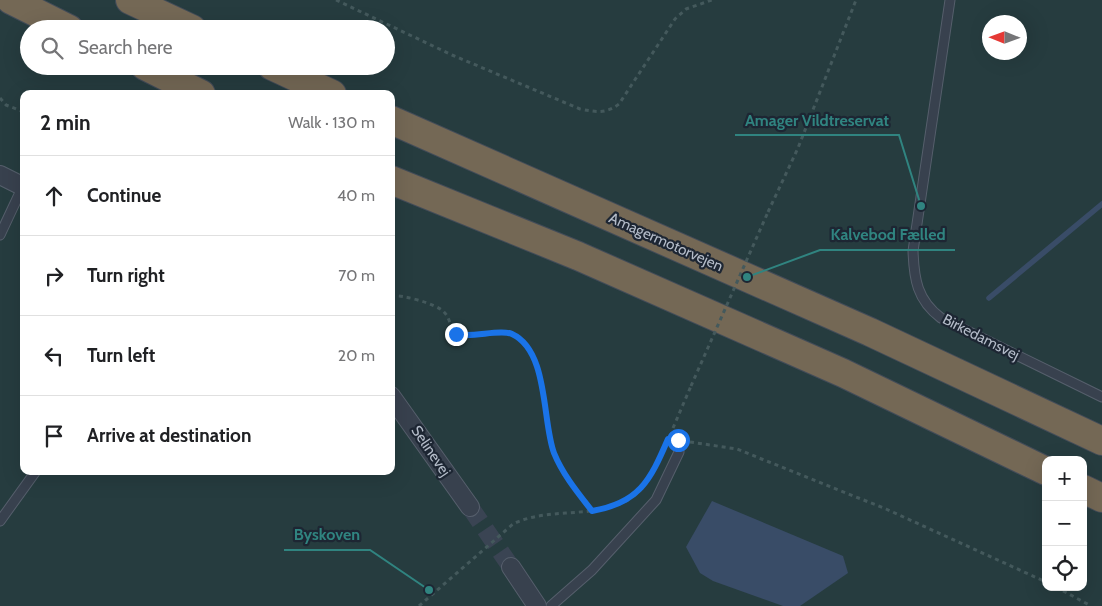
<!DOCTYPE html>
<html lang="en">
<head>
<meta charset="utf-8">
<style>
	body { margin:0; font-family:Cabin,sans-serif; background:#f2f2f2; color:#202124 }
	.controls { position:absolute; right:15px; bottom:15px; display:grid; overflow:hidden; border-radius:10px; box-shadow:0 5px 20px #0002 }
	.controls button { width:45px; height:45px; display:grid; place-items:center; padding:0; border:0; border-bottom:1px solid #e0e0e0; background:#fff; color:#202124; font:25px sans-serif }
	.compass { position:absolute; left:982px; top:15px; width:45px; height:45px; border-radius:50%; background:#fff; box-shadow:0 5px 20px #0002; rotate:271deg }
	.stop { position:absolute; width:15px; height:15px; margin:-11px; border:4px solid #1a73e8; border-radius:50%; background:#fff }
	.stop.end { background:#1a73e8; border-color:#fff; box-shadow:0 1px 5px #0008 }
	.list { margin:0; padding:0; list-style:none }
	h2 { display:flex; justify-content:space-between; align-items:center; height:65px; margin:0; padding:0 20px; font-size:21px }
	h2 small { font-size:16px; font-weight:400; color:#757577 }
	.list li { display:grid; grid-template-columns:32px 1fr auto; gap:15px; align-items:center; box-sizing:border-box; height:80px; padding:0 20px; border-top:1px solid #e0e0e0 }
	.list b { display:block; font-size:19px; white-space:nowrap }
	.list em { font-size:16px; font-style:normal; color:#757577 }
	.icon { flex:none; width:28px; height:28px; fill:none; stroke:currentColor; stroke-width:2; stroke-linecap:round; stroke-linejoin:round }
	.map { position:relative; flex:none; width:1102px; height:606px; overflow:hidden }
	.search { position:absolute; background:#fff; box-shadow:0 5px 20px #0002; left:20px; top:20px; width:375px; height:55px; display:flex; align-items:center; gap:12px; box-sizing:border-box; padding:0 18px; border-radius:28px; color:#757577; font-size:19px }
	.panel { position:absolute; background:#fff; box-shadow:0 5px 20px #0002; left:20px; top:90px; width:375px; height:385px; border-radius:10px }
	.map>svg:first-child { display:block }
</style>
</head>
<body>
<div class="map">
<svg width="1102" height="606" viewBox="0 0 1102 606">
	<rect width="100%" height="100%" fill="#242f3e"/>
	<!-- green -->
	<path fill="#263c3f" fill-rule="evenodd" d="M 0,0 L 1102,0 L 1102,606 L 0,606 ZM 990,22 L 1020,22 L 1020,52 L 990,52 ZM 29,29 L 386,29 L 386,66 L 29,66 ZM 24,94 L 391,94 L 391,471 L 24,471 ZM 1046,460 L 1083,460 L 1083,587 L 1046,587 Z"/>
	<!-- water -->
	<path fill="#394c67" d="M 712,501 L 843,556 L 848,573 L 800,606 L 783,606 L 713,581 L 700,573 L 686,547 Z"/>
	<g fill="none" stroke-linecap="round" stroke-linejoin="round">
		<!-- stream -->
		<path stroke="#394c67" stroke-width="5.5" d="M 989,298 L 1102,204"/>
		<!-- street-tunnel -->
		<path stroke="#3a4453" stroke-width="18" stroke-dasharray="18 9" stroke-linecap="butt" d="M 470,507 L 511,567"/>
		<defs>
			<path id="lane" d="M 950,0 L 913,251 C 914,279 917,300 941,318 L 1102,397
				M 0,235 L 23,186
				M 0,521 L 36,471
				M 551,606 L 592,570 L 656,500 L 679,452 L 678,440"/>
			<path id="street" d="M 0,175 L 24,187
				M 391,396 L 470,507
				M 511,567 L 537,606"/>
			<path id="highway" d="M 11,0 L 69,29
				M 130,0 L 192,29
				M 145,66 L 201,94
				M 272,66 L 332,94
				M 391,120 L 870,332 L 1102,441
				M 391,180 L 578,256 L 843,373 L 1046,471
				M 1083,489 L 1102,498"/>
		</defs>
		<!-- lane casing -->
		<use href="#lane" stroke="#565f6c" stroke-width="11"/>
		<!-- street casing -->
		<use href="#street" stroke="#565f6c" stroke-width="20"/>
		<!-- highway casing -->
		<use href="#highway" stroke="#434c59" stroke-width="30"/>
		<!-- path -->
		<path stroke="#44595c" stroke-width="3" stroke-dasharray="4 4" stroke-linecap="butt" d="M 336,0 L 452,55 L 580,109 C 596,112 606,114 619,104 L 675,19 L 686,9 L 712,0
			M 0,98 L 6,105 L 24,112
			M 768,212 L 798,148 L 856,0
			M 391,296 C 401,294 437,304 444,312 C 450,318 450,327 455,333 C 471,338 501,329 512,334 C 549,350 542,422 554,453 C 562,474 578,492 591,511
			M 673,428 L 691,386
			M 690,442 L 737,449 L 764,460 L 886,509 L 1046,582
			M 1056,587 L 1091,606
			M 419,606 L 513,524 C 557,502 621,528 650,477"/>
		<!-- lane -->
		<use href="#lane" stroke="#38414e" stroke-width="9"/>
		<!-- street -->
		<use href="#street" stroke="#38414e" stroke-width="18"/>
		<!-- highway -->
		<use href="#highway" stroke="#746855" stroke-width="28"/>
		<!-- path-bridge -->
		<path stroke="#44595c" stroke-width="3" stroke-dasharray="4 4" stroke-linecap="butt" d="M 691,386 L 768,212"/>
	</g>
	<g fill="none" stroke-linecap="round" stroke-linejoin="round">
		<!-- route -->
		<path stroke="#1a73e8" stroke-width="6" d="M 456,334 C 471,338 501,329 512,334 C 549,351 542,422 554,453 C 563,475 578,493 592,511 C 639,503 650,481 668,439 L 678,440"/>
	</g>
	<g text-anchor="middle" dominant-baseline="central" stroke-width="4.5" stroke-linejoin="round" paint-order="stroke">
		<!-- street labels -->
		<g font-size="15" fill="#b4bcc9" stroke="#1d2633">
			<text transform="translate(666 242) rotate(24)">Amagermotorvejen</text>
			<text transform="translate(981 337) rotate(27)">Birkedamsvej</text>
			<text transform="translate(431 451) rotate(56)">Selinevej</text>
		</g>
	</g>
	<!-- callouts -->
	<path fill="none" stroke="#308480" stroke-width="2" d="M921 206L899 135H735M747 277L820 250H955M429 590L370 550H284"/>
	<g fill="#308480" stroke="#1d2633" stroke-width="2">
		<circle cx="921" cy="206" r="5"/>
		<circle cx="747" cy="277" r="5"/>
		<circle cx="429" cy="590" r="5"/>
	</g>
	<g font-size="16" text-anchor="middle" font-weight="bold" fill="#308480" stroke="#1d2633" stroke-width="4.5" stroke-linejoin="round" paint-order="stroke">
		<text x="817" y="126">Amager Vildtreservat</text>
		<text x="888" y="240">Kalvebod Fælled</text>
		<text x="327" y="540">Byskoven</text>
	</g>
</svg>
<div class="controls">
<button>+</button>
<button>−</button>
<button><svg class="icon" aria-label="locate" viewBox="0 0 24 24"><circle cx="12" cy="12" r="6"/><path d="M12 2v4M12 18v4M2 12h4M18 12h4"/></svg></button>
</div>
<svg class="compass" viewBox="-18 -18 36 36"><path d="M0-13l5 13h-10z" fill="#e53935"/><path d="M0 13l5-13h-10z" fill="#757577"/></svg>
<div class="stop" style="left:678px;top:440px"></div>
<div class="stop end" style="left:456px;top:334px"></div>
<div class="search"><svg class="icon" aria-label="search" viewBox="0 0 24 24"><circle cx="10" cy="10" r="6"/><path d="M15 15l6 6"/></svg>Search here</div>
<section class="panel">
<h2>2 min<small>Walk · 130 m</small></h2>
<ul class="list">
<li><svg class="icon" aria-label="ahead" viewBox="0 0 24 24"><path d="M12 20V5M6 11l6-6 6 6"/></svg><div><b>Continue</b></div><em>40 m</em></li>
<li><svg class="icon" aria-label="right" viewBox="0 0 24 24"><path d="M7 20v-9h11M14 6l5 5-5 5"/></svg><div><b>Turn right</b></div><em>70 m</em></li>
<li><svg class="icon" aria-label="left" viewBox="0 0 24 24"><path d="M17 20v-9H6M10 6l-5 5 5 5"/></svg><div><b>Turn left</b></div><em>20 m</em></li>
<li><svg class="icon" aria-label="arrive" viewBox="0 0 24 24"><path d="M6 21V4h12l-3 4 3 4H6"/></svg><div><b>Arrive at destination</b></div></li>
</ul>
</section>
</div>
</body>
</html>
